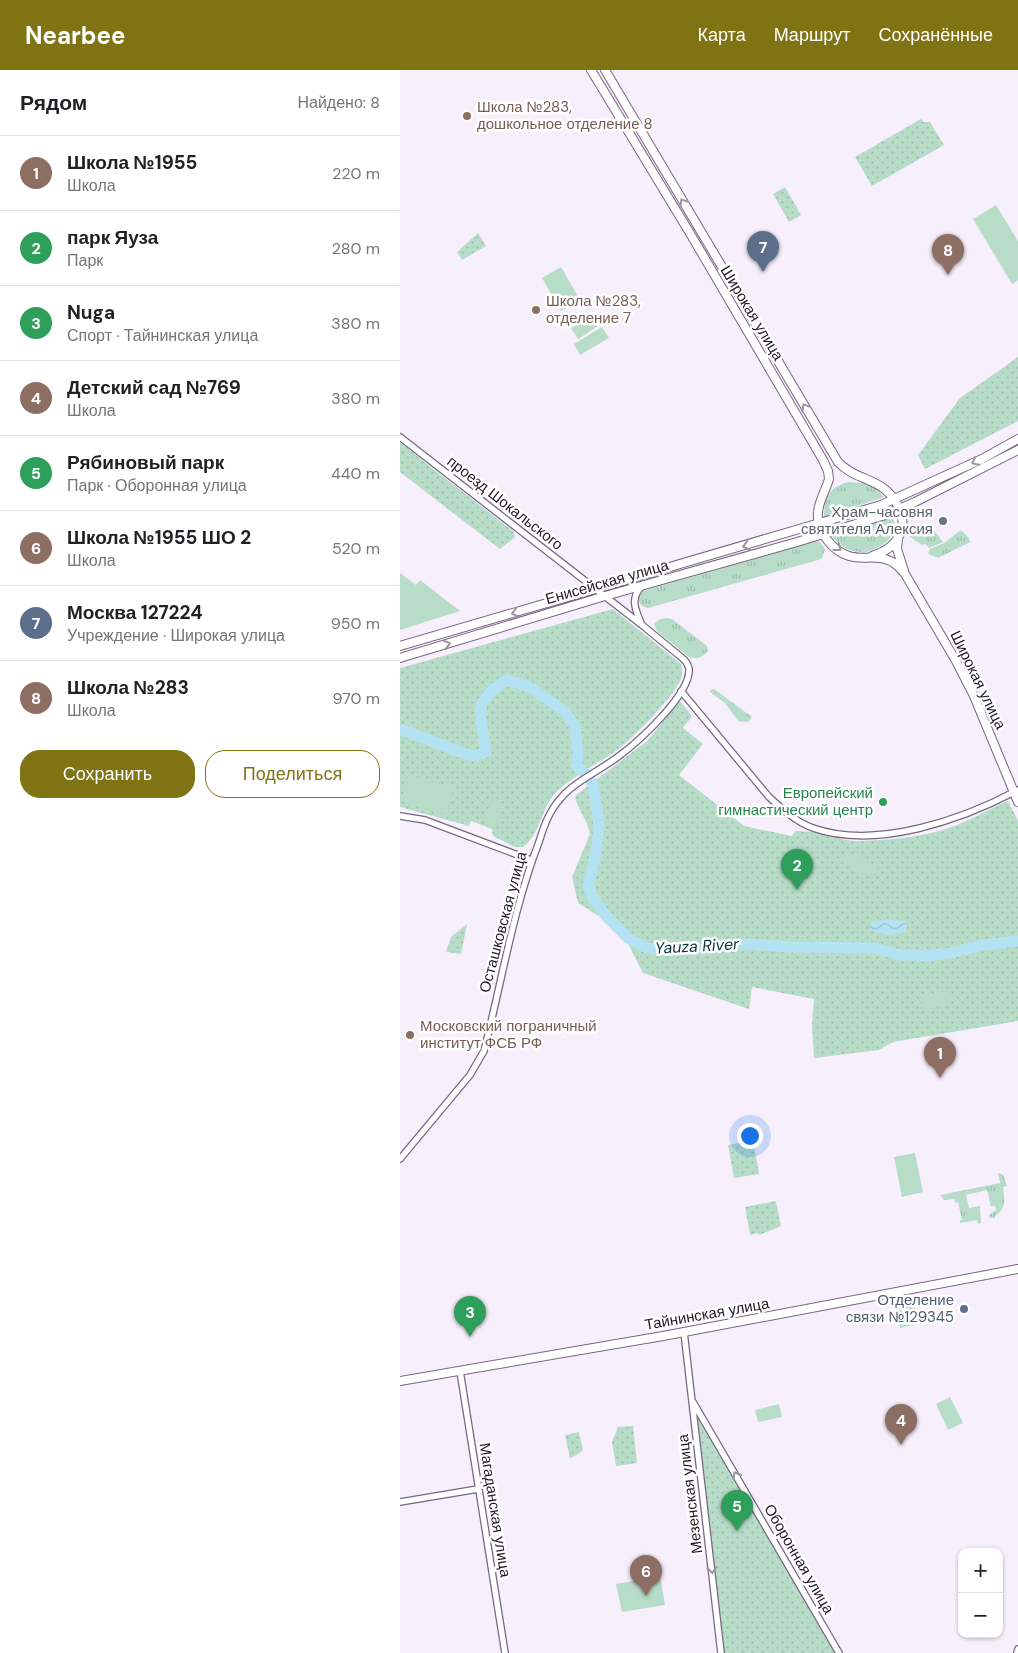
<!DOCTYPE html>
<html lang="ru">
<head>
<meta charset="utf-8">
<style>
	body { margin:0; font-family:"DM Sans",sans-serif; background:#f2f2f2; color:#202124 }
	.controls { position:absolute; right:15px; bottom:15px; display:grid; overflow:hidden; border-radius:10px; box-shadow:0 1px 4px #0004 }
	.controls button { width:45px; height:45px; display:grid; place-items:center; padding:0; border:0; border-bottom:1px solid #e0e0e0; background:#fff; color:#202124; font:25px sans-serif }
	.you { position:absolute; left:349px; top:1065px; width:18px; height:18px; margin:-12px; border:4px solid #fff; border-radius:50%; background:#1a73e8; box-shadow:0 0 0 8px #1a73e833 }
	.badge { display:grid; place-items:center; width:32px; height:32px; border-radius:50%; background:#807314; color:#fff; font-size:16px; font-weight:700 }
	.pin { position:absolute; translate:-50% -41px; filter:drop-shadow(0 1px 2px #0008) }
	.pin::after { content:''; position:absolute; top:26px; width:18px; height:15px; background:inherit; clip-path:polygon(0 0,100% 0,50% 100%) }
	.list { margin:0; padding:0; list-style:none }
	h2 { display:flex; justify-content:space-between; align-items:center; height:65px; margin:0; padding:0 20px; font-size:21px }
	h2 small { font-size:16px; font-weight:400; color:#757577 }
	.list li { display:grid; grid-template-columns:32px 1fr auto; gap:15px; align-items:center; box-sizing:border-box; height:75px; padding:0 20px; border-top:1px solid #e0e0e0 }
	.list b { display:block; font-size:19px; white-space:nowrap }
	.list p { margin:0; font-size:16px; white-space:nowrap; color:#757577 }
	.list em { font-size:16px; font-style:normal; color:#757577 }
	.actions { display:flex; gap:10px; padding:15px 20px }
	.actions a { flex:1; padding:11px 0; border:1px solid #807314; border-radius:20px; text-align:center; font-size:18px; color:#807314 }
	.actions .main { background:#807314; color:#fff }
	.map { position:relative; flex:none; width:618px; height:1583px; overflow:hidden }
	header { display:flex; align-items:center; gap:30px; box-sizing:border-box; height:70px; padding:0 25px; background:#807314; color:#fff }
	header strong { font-size:24px }
	nav { display:flex; gap:28px; margin-inline-start:auto; font-size:18px }
	main { display:flex }
	aside { flex:1; background:#fff }
	.map>svg:first-child { display:block }
</style>
</head>
<body>
<header>
<strong>Nearbee</strong>
<nav><a>Карта</a><a>Маршрут</a><a>Сохранённые</a></nav>
</header>
<main>
<aside>
<h2>Рядом<small>Найдено: 8</small></h2>
<ul class="list">
<li><span class="badge" style="background:#8d6e63">1</span><div><b>Школа №1955</b><p>Школа</p></div><em>220 m</em></li>
<li><span class="badge" style="background:#2e9e5b">2</span><div><b>парк Яуза</b><p>Парк</p></div><em>280 m</em></li>
<li><span class="badge" style="background:#2e9e5b">3</span><div><b>Nuga</b><p>Спорт · Тайнинская улица</p></div><em>380 m</em></li>
<li><span class="badge" style="background:#8d6e63">4</span><div><b>Детский сад №769</b><p>Школа</p></div><em>380 m</em></li>
<li><span class="badge" style="background:#2e9e5b">5</span><div><b>Рябиновый парк</b><p>Парк · Оборонная улица</p></div><em>440 m</em></li>
<li><span class="badge" style="background:#8d6e63">6</span><div><b>Школа №1955 ШО 2</b><p>Школа</p></div><em>520 m</em></li>
<li><span class="badge" style="background:#5c6f8a">7</span><div><b>Москва 127224</b><p>Учреждение · Широкая улица</p></div><em>950 m</em></li>
<li><span class="badge" style="background:#8d6e63">8</span><div><b>Школа №283</b><p>Школа</p></div><em>970 m</em></li>
</ul>
<div class="actions"><a class="main">Сохранить</a><a>Поделиться</a></div>
</aside>
<div class="map">
<svg width="618" height="1583" viewBox="0 0 618 1583">
	<defs>
		<pattern id="grass-tufts" width="24" height="20" patternUnits="userSpaceOnUse" patternTransform="scale(1.25)"><rect width="24" height="20" fill="#b7ddc9"/><path d="M3 7l-1-3M5 7V3M7 7l1-3M15 17l-1-3M17 17v-4M19 17l1-3" fill="none" stroke="#9dbdac"/></pattern>
		<pattern id="forest-firs" width="22" height="20" patternUnits="userSpaceOnUse" patternTransform="scale(1.25)"><rect width="22" height="20" fill="#b7ddc9"/><path d="M5 1l3.5 6h-7zM16 11l3.5 6h-7z" fill="#9dbdac"/></pattern>
		<pattern id="park-dots" width="8" height="8" patternUnits="userSpaceOnUse" patternTransform="scale(1.25)"><rect width="8" height="8" fill="#b7ddc9"/><path d="M2 2h.1M6 6h.1" fill="none" stroke="#9dbdac" stroke-width="1.8" stroke-linecap="round"/></pattern>
		<pattern id="water-waves" width="16" height="10" patternUnits="userSpaceOnUse" patternTransform="scale(1.25)"><rect width="16" height="10" fill="#b4e2f3"/><path d="M0 5q4-4 8 0t8 0" fill="none" stroke="#9ac1d0"/></pattern>
	</defs>
	<rect width="100%" height="100%" fill="#f7effc"/>
	<!-- grass -->
	<path fill="url(#grass-tufts)" d="M 448,412 C 462,412 475,415 484,427 L 424,447 C 424,428 429,417 448,412 Z
		M 493,446 C 501,470 471,488 450,480 C 443,478 437,472 432,466 Z
		M 521,457 L 524,462 L 530,458 L 536,463 L 543,472 L 529,478 L 525,474 L 522,475 L 507,465 Z
		M 561,460 L 569,468 L 570,472 L 538,488 L 528,484 L 530,479 L 544,473 Z
		M 415,471 L 420,472 L 425,479 L 422,488 L 418,490 L 248,538 L 244,537 L 241,535 L 237,528 L 243,521 Z
		M 267,548 L 272,549 L 307,576 L 308,581 C 302,587 298,590 289,587 L 257,561 L 254,554 L 260,549 Z
		M 598,1103 C 605,1104 605,1110 607,1116 L 603,1117 C 605,1130 606,1138 595,1146 L 595,1148 L 590,1148 L 589,1145 L 596,1140 L 595,1136 L 591,1137 L 587,1120 L 566,1125 L 569,1138 L 580,1136 L 581,1153 L 578,1154 L 577,1150 L 560,1153 L 560,1150 L 562,1150 L 558,1132 L 555,1133 L 554,1129 L 544,1130 L 540,1125 L 600,1113 Z"/>
	<!-- forest -->
	<path fill="url(#forest-firs)" d="M 314,619 L 352,647 C 348,654 345,652 338,651 L 325,633 L 310,622 L 311,620 Z"/>
	<!-- park -->
	<path fill="url(#park-dots)" d="M 521,49 L 523,52 L 530,52 L 544,75 L 472,116 L 455,87 Z
		M 385,117 L 401,145 L 389,152 L 373,124 Z
		M 78,163 L 86,176 L 62,190 L 57,182 Z
		M 618,287 L 618,351 L 525,399 L 518,385 L 560,328 Z
		M 0,372 L 32,398 L 113,461 L 115,467 L 100,479 L 0,402 Z
		M 213,539 L 281,594 C 282,598 283,604 281,609 C 275,625 235,666 221,677 C 202,692 168,708 153,726 C 141,741 139,766 123,777 L 115,777 L 93,766 L 92,759 L 71,751 L 69,756 L 0,737 L 0,598 Z
		M 280,631 L 292,646 L 283,658 L 303,674 L 279,705 L 344,756 L 392,766 L 395,761 C 417,760 438,771 459,771 C 491,770 527,767 557,755 C 575,748 591,738 608,731 L 618,751 L 618,951 L 493,972 L 479,980 L 414,988 L 412,954 L 414,929 L 352,917 L 349,939 L 243,903 L 221,860 L 178,833 L 172,807 L 190,764 L 187,754 L 175,729 L 176,725 L 184,719 L 247,671 Z
		M 67,854 L 61,884 L 46,882 L 51,867 Z
		M 353,1070 L 359,1104 L 334,1108 L 328,1075 Z
		M 376,1131 L 381,1156 L 359,1165 L 358,1163 L 350,1165 L 345,1137 Z
		M 515,1235 L 518,1254 L 500,1258 L 496,1238 Z
		M 295,1339 L 436,1583 L 323,1583 Z
		M 233,1356 L 237,1393 L 216,1396 L 212,1372 L 218,1357 Z
		M 179,1362 L 183,1380 L 175,1386 L 170,1388 L 165,1365 Z"/>
	<!-- garden -->
	<path fill="#b7ddc9" d="M 596,135 L 618,171 L 618,210 L 612,214 L 573,149 Z
		M 161,197 L 180,230 L 161,241 L 142,208 Z
		M 192,246 L 198,256 L 178,269 L 171,258 Z
		M 202,257 L 209,268 L 180,285 L 174,274 Z
		M 0,503 L 16,515 L 20,510 L 60,541 L 0,560 Z
		M 8,705 L 54,718 L 47,744 L 1,731 Z
		M 92,730 L 104,734 L 96,758 L 84,753 Z
		M 448,782 L 478,797 L 472,808 L 442,792 Z
		M 548,921 L 551,935 L 524,940 L 521,926 Z
		M 515,1083 L 523,1122 L 502,1127 L 494,1087 Z
		M 550,1327 L 563,1353 L 548,1360 L 536,1334 Z
		M 379,1334 L 382,1347 L 358,1352 L 355,1340 Z
		M 260,1506 L 265,1535 L 222,1542 L 216,1514 Z"/>
	<!-- water -->
	<path fill="url(#water-waves)" d="M 489,849 L 504,851 L 507,855 L 506,862 L 489,865 L 470,860 L 469,857 L 471,852 Z"/>
	<g fill="none" stroke-linecap="round" stroke-linejoin="round">
		<!-- river -->
		<path stroke="#b4e2f3" stroke-width="11" d="M 0,659 L 68,685 L 77,686 L 86,682 C 85,672 79,646 81,638 C 84,625 97,615 108,610 L 128,616 L 166,642 L 175,657 L 178,681 L 177,696 L 188,706 L 194,718 L 199,755 L 196,783 L 188,816 L 193,828 L 207,847 L 228,868 L 247,878 L 271,880 L 348,874 L 389,877 L 475,878 L 499,885 L 524,886 L 550,883 L 583,875 L 618,871"/>
		<defs>
			<path id="minor" d="M 0,367 L 242,555 L 281,587 C 285,590 288,594 289,599 C 291,624 238,672 219,686 C 201,700 175,711 161,728 C 149,741 144,756 139,772 C 113,839 102,911 84,981 L 70,1005 L 0,1089
				M 241,553 C 235,539 230,528 242,516
				M 281,621 L 369,727 C 382,739 396,752 413,758 C 476,780 562,750 618,720
				M 0,746 L 25,750 L 131,790
				M 284,1262 L 321,1583
				M 60,1301 L 105,1583
				M 293,1332 L 439,1583
				M 0,1432 L 78,1419
				M 617,1583 L 618,1579"/>
			<path id="major" d="M 191,0 L 291,165 L 423,390 L 428,401 L 429,409 C 426,420 419,430 418,442 C 416,460 432,481 449,486 C 462,490 475,485 488,490 C 495,492 500,498 505,504
				M 205,0 L 438,392 C 458,413 483,406 498,436 C 502,444 504,454 501,462 C 496,475 485,482 472,486
				M 498,469 L 497,479 L 505,504 L 556,591 L 574,626 L 618,732
				M 0,576 L 481,435 L 582,389 L 618,369
				M 0,588 L 205,526 L 397,472 L 485,445 L 515,432 L 618,380
				M 0,1311 L 263,1266 L 618,1199"/>
		</defs>
		<!-- minor casing -->
		<use href="#minor" stroke="#776682" stroke-width="8"/>
		<!-- major casing -->
		<use href="#major" stroke="#776682" stroke-width="10"/>
		<!-- minor -->
		<use href="#minor" stroke="#fff" stroke-width="5.5"/>
		<!-- major -->
		<use href="#major" stroke="#fff" stroke-width="8"/>
	</g>
	<!-- one-way arrows -->
	<defs><path id="oneway-chevron" d="M-2-3.5L2.5 0L-2 3.5" fill="none" stroke-width="1.6" stroke-linecap="round" stroke-linejoin="round" transform="scale(1.25)"/></defs>
	<g stroke="#9a979c">
		<use href="#oneway-chevron" transform="translate(283 132) rotate(-121)"/>
		<use href="#oneway-chevron" transform="translate(405 337) rotate(-121)"/>
		<use href="#oneway-chevron" transform="translate(575 392) rotate(154)"/>
		<use href="#oneway-chevron" transform="translate(346 476) rotate(164)"/>
		<use href="#oneway-chevron" transform="translate(438 478) rotate(37)"/>
		<use href="#oneway-chevron" transform="translate(115 543) rotate(164)"/>
		<use href="#oneway-chevron" transform="translate(47 574) rotate(-17)"/>
		<use href="#oneway-chevron" transform="translate(336 1405) rotate(-120)"/>
		<use href="#oneway-chevron" transform="translate(312 1500) rotate(83)"/>
	</g>
	<!-- markers -->
	<g fill="#8d6e63" stroke="#fff" stroke-width="2">
		<circle cx="67" cy="46" r="5"/>
		<circle cx="136" cy="240" r="5"/>
		<circle cx="10" cy="965" r="5"/>
	</g>
	<circle fill="#6b7280" stroke="#fff" stroke-width="2" cx="543" cy="451" r="5"/>
	<circle fill="#2e9e5b" stroke="#fff" stroke-width="2" cx="483" cy="732" r="5"/>
	<circle fill="#5c6f8a" stroke="#fff" stroke-width="2" cx="564" cy="1239" r="5"/>
	<g text-anchor="middle" dominant-baseline="central" stroke-width="5" stroke-linejoin="round" paint-order="stroke">
		<!-- education labels -->
		<g font-size="15" fill="#785e54" stroke="#fff" text-anchor="start">
			<text x="77" y="37">Школа №283,<tspan x="77" dy="17">дошкольное отделение 8</tspan></text>
			<text x="146" y="231">Школа №283,<tspan x="146" dy="17">отделение 7</tspan></text>
			<text x="20" y="956">Московский пограничный<tspan x="20" dy="17">институт ФСБ РФ</tspan></text>
		</g>
		<!-- street labels -->
		<g font-size="15" fill="#1f1823" stroke="#fff">
			<text transform="translate(352 243) rotate(59)">Широкая улица</text>
			<text transform="translate(105 433) rotate(38)">проезд Шокальского</text>
			<text transform="translate(207 512) rotate(-16)">Енисейская улица</text>
			<text transform="translate(578 610) rotate(64)">Широкая улица</text>
			<text transform="translate(103 852) rotate(-75)">Осташковская улица</text>
			<text transform="translate(307 1244) rotate(-10)">Тайнинская улица</text>
			<text transform="translate(290 1424) rotate(-97)">Мезенская улица</text>
			<text transform="translate(95 1440) rotate(81)">Магаданская улица</text>
			<text transform="translate(399 1489) rotate(60)">Оборонная улица</text>
		</g>
		<!-- worship labels -->
		<g font-size="15" fill="#5b616d" stroke="#fff" text-anchor="end">
			<text x="533" y="442">Храм-часовня<tspan x="533" dy="17">святителя Алексия</tspan></text>
		</g>
		<!-- leisure labels -->
		<g font-size="15" fill="#27864d" stroke="#fff" text-anchor="end">
			<text x="473" y="723">Европейский<tspan x="473" dy="17">гимнастический центр</tspan></text>
		</g>
		<!-- service labels -->
		<g font-size="15" fill="#4e5e75" stroke="#fff" text-anchor="end">
			<text x="554" y="1230">Отделение<tspan x="554" dy="17">связи №129345</tspan></text>
		</g>
		<!-- water labels -->
		<g font-size="16" font-style="italic" fill="#07313e" stroke="#fff">
			<text transform="translate(297 876) rotate(-3)">Yauza River</text>
		</g>
	</g>
</svg>
<div class="controls">
<button>+</button>
<button>−</button>
</div>
<div class="you"></div>
<div class="pin badge" style="left:540px;top:1008px;background:#8d6e63">1</div>
<div class="pin badge" style="left:397px;top:820px;background:#2e9e5b">2</div>
<div class="pin badge" style="left:70px;top:1267px;background:#2e9e5b">3</div>
<div class="pin badge" style="left:501px;top:1375px;background:#8d6e63">4</div>
<div class="pin badge" style="left:337px;top:1461px;background:#2e9e5b">5</div>
<div class="pin badge" style="left:246px;top:1526px;background:#8d6e63">6</div>
<div class="pin badge" style="left:363px;top:202px;background:#5c6f8a">7</div>
<div class="pin badge" style="left:548px;top:205px;background:#8d6e63">8</div>
</div>
</main>
</body>
</html>
